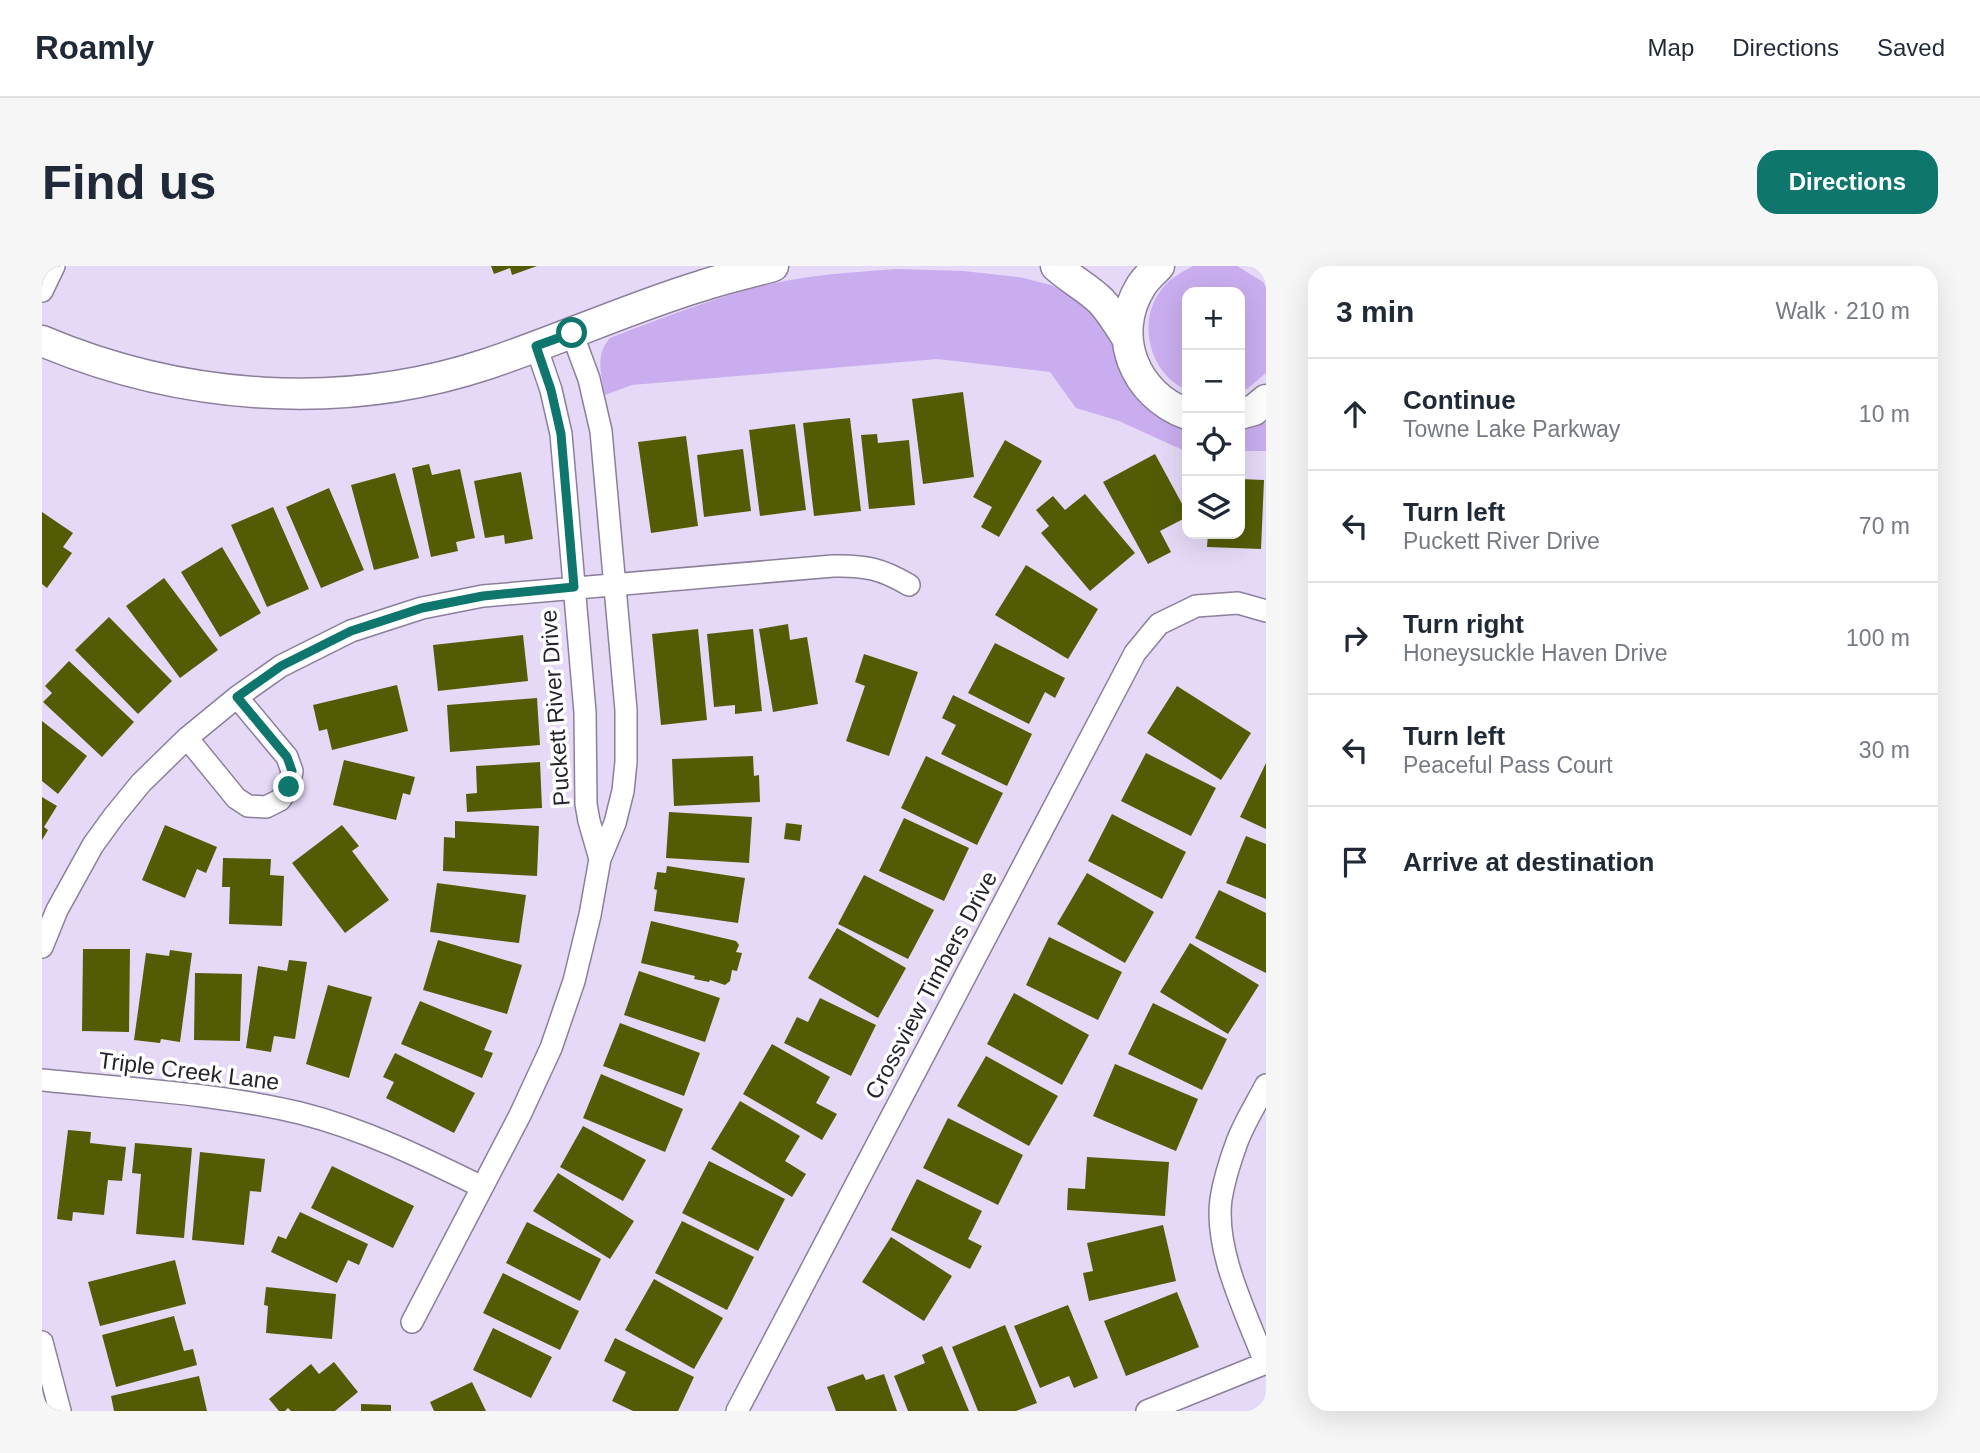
<!DOCTYPE html>
<html lang="en">
<head>
<meta charset="utf-8">
<style>
	body { margin:0; font-family:Helvetica,sans-serif; background:#f6f6f7; color:#1f2937 }
	.controls { position:absolute; right:21px; top:21px; display:grid; overflow:hidden; border-radius:14px; box-shadow:0 7px 28px #0002 }
	.controls button { width:63px; height:63px; display:grid; place-items:center; padding:0; border:0; border-bottom:2px solid #e0e1e3; background:#fff; color:#1f2937; font:35px sans-serif }
	.stop { position:absolute; width:21px; height:21px; margin:-16px; border:5px solid #0f766e; border-radius:50%; background:#fff }
	.stop.end { background:#0f766e; border-color:#fff; box-shadow:0 2px 7px #0008 }
	.list { margin:0; padding:0; list-style:none }
	h2 { display:flex; justify-content:space-between; align-items:center; height:91px; margin:0; padding:0 28px; font-size:30px }
	h2 small { font-size:23px; font-weight:400; color:#747a83 }
	.list li { display:grid; grid-template-columns:46px 1fr auto; gap:21px; align-items:center; box-sizing:border-box; height:112px; padding:0 28px; border-top:2px solid #e0e1e3 }
	.list b { display:block; font-size:26px; white-space:nowrap }
	.list p { margin:0; font-size:23px; white-space:nowrap; color:#747a83 }
	.list em { font-size:23px; font-style:normal; color:#747a83 }
	.icon { flex:none; width:38px; height:38px; fill:none; stroke:currentColor; stroke-width:2; stroke-linecap:round; stroke-linejoin:round }
	.map { position:relative; flex:none; width:1224px; height:1145px; overflow:hidden; border-radius:21px }
	header { display:flex; align-items:center; gap:42px; box-sizing:border-box; height:98px; padding:0 35px; background:#fff; border-bottom:2px solid #e0e1e3 }
	header strong { font-size:33px }
	nav { display:flex; gap:38px; margin-inline-start:auto; font-size:24px }
	.intro { display:flex; align-items:center; justify-content:space-between; box-sizing:border-box; height:168px; padding:0 42px }
	h1 { margin:0; font-size:49px }
	.button { padding:18px 32px; border-radius:21px; background:#0f766e; color:#fff; font-size:24px; font-weight:700 }
	main { display:flex; gap:42px; padding:0 42px }
	aside { flex:1; background:#fff; border-radius:21px; box-shadow:0 7px 28px #0002 }
	.map>svg:first-child { display:block }
</style>
</head>
<body>
<header>
<strong>Roamly</strong>
<nav><a>Map</a><a>Directions</a><a>Saved</a></nav>
</header>
<div class="intro"><h1>Find us</h1><a class="button">Directions</a></div>
<main>
<div class="map">
<svg width="1224" height="1145" viewBox="0 0 1224 1145">
	<rect width="100%" height="100%" fill="#e5d9f7"/>
	<!-- green -->
	<path fill="#c9adef" d="M 1151,0 L 1195,0 L 1221,16 L 1224,21 L 1224,107 L 1205,123 L 1198,125 L 1198,26 L 1145,26 L 1145,124 C 1109,109 1095,59 1117,27 C 1125,14 1138,7 1151,0 Z
		M 856,3 L 921,5 L 977,11 L 1009,19 L 1038,34 L 1058,49 L 1145,158 L 1145,186 L 1077,155 L 1034,142 L 1008,106 L 895,93 L 590,119 L 563,129 C 559,109 553,88 568,72 C 623,51 676,30 733,17 C 774,8 815,6 856,3 Z
		M 1224,157 L 1224,185 L 1198,185 L 1198,159 Z"/>
	<!-- building -->
	<path fill="#535c05" d="M 449,0 L 495,0 L 470,9 L 468,2 L 452,8 Z
		M 921,126 L 932,211 L 881,218 L 870,133 Z
		M 808,152 L 819,245 L 772,250 L 761,157 Z
		M 753,158 L 764,244 L 718,250 L 707,164 Z
		M 835,168 L 836,177 L 867,174 L 873,239 L 827,243 L 819,169 Z
		M 644,170 L 656,260 L 609,267 L 596,176 Z
		M 963,174 L 1000,195 L 957,271 L 939,261 L 950,241 L 931,231 Z
		M 701,183 L 709,245 L 662,251 L 655,189 Z
		M 1113,188 L 1145,247 L 1145,251 L 1118,265 L 1129,286 L 1106,298 L 1061,216 Z
		M 387,198 L 390,209 L 418,203 L 433,272 L 414,276 L 416,285 L 389,291 L 370,202 Z
		M 479,206 L 491,273 L 463,278 L 462,269 L 443,272 L 432,215 Z
		M 353,207 L 377,292 L 332,304 L 309,219 Z
		M 1198,213 L 1222,214 L 1219,283 L 1165,281 L 1166,268 L 1198,268 Z
		M 287,222 L 322,304 L 279,322 L 244,241 Z
		M 1043,228 L 1093,287 L 1048,325 L 999,267 L 1007,260 L 994,244 L 1011,230 L 1023,244 Z
		M 231,241 L 267,323 L 225,341 L 189,259 Z
		M 0,246 L 31,267 L 21,281 L 30,287 L 5,322 L 0,318 Z
		M 180,281 L 219,347 L 178,371 L 139,306 Z
		M 984,299 L 1056,343 L 1026,393 L 953,349 Z
		M 122,312 L 176,384 L 138,412 L 84,340 Z
		M 67,351 L 130,415 L 96,448 L 33,384 Z
		M 746,358 L 748,374 L 765,371 L 776,438 L 731,446 L 717,363 Z
		M 656,363 L 665,454 L 619,459 L 610,368 Z
		M 711,363 L 720,445 L 693,448 L 693,439 L 672,441 L 665,368 Z
		M 481,369 L 486,415 L 396,425 L 391,379 Z
		M 953,377 L 1023,412 L 1013,432 L 1003,426 L 987,458 L 926,427 Z
		M 822,388 L 876,406 L 847,490 L 804,475 L 823,420 L 813,416 Z
		M 27,395 L 92,456 L 60,491 L 1,436 L 10,427 L 3,420 Z
		M 355,419 L 366,465 L 290,484 L 285,463 L 277,465 L 271,439 Z
		M 1135,420 L 1209,467 L 1179,514 L 1105,467 Z
		M 911,429 L 990,468 L 965,520 L 899,488 L 914,459 L 900,452 Z
		M 495,432 L 498,479 L 408,486 L 405,439 Z
		M 0,455 L 45,490 L 16,528 L 0,515 Z
		M 1104,487 L 1174,522 L 1149,570 L 1079,535 Z
		M 711,490 L 712,510 L 717,509 L 718,536 L 632,540 L 630,493 Z
		M 884,490 L 961,527 L 935,579 L 859,542 Z
		M 302,494 L 373,511 L 368,529 L 361,527 L 354,554 L 291,539 Z
		M 498,496 L 500,542 L 425,546 L 424,528 L 435,527 L 434,500 Z
		M 1224,497 L 1224,563 L 1198,551 Z
		M 0,531 L 15,540 L 2,561 L 6,564 L 0,574 Z
		M 627,546 L 710,551 L 707,597 L 624,592 Z
		M 1070,548 L 1144,586 L 1120,633 L 1046,595 Z
		M 862,552 L 927,582 L 902,635 L 837,605 Z
		M 413,555 L 497,560 L 495,610 L 401,605 L 402,571 L 413,572 Z
		M 744,557 L 760,559 L 758,575 L 742,573 Z
		M 123,559 L 175,581 L 164,607 L 155,603 L 143,632 L 100,614 Z
		M 300,559 L 317,580 L 310,585 L 347,634 L 303,667 L 250,597 Z
		M 1204,570 L 1224,578 L 1224,633 L 1184,617 Z
		M 181,592 L 229,593 L 228,609 L 242,610 L 240,660 L 187,658 L 188,621 L 180,621 Z
		M 625,600 L 703,612 L 696,657 L 612,645 L 615,624 L 612,623 L 615,606 L 624,607 Z
		M 1045,607 L 1112,646 L 1083,697 L 1015,658 Z
		M 822,609 L 892,644 L 866,693 L 796,658 Z
		M 395,617 L 484,629 L 477,677 L 388,666 Z
		M 1177,624 L 1224,647 L 1224,707 L 1153,672 Z
		M 609,655 L 694,675 L 697,679 L 694,686 L 700,687 L 695,705 L 690,704 L 688,715 L 683,719 L 668,714 L 667,716 L 652,713 L 653,710 L 599,697 Z
		M 795,662 L 864,702 L 836,752 L 766,712 Z
		M 1007,671 L 1080,706 L 1056,754 L 984,719 Z
		M 396,674 L 480,699 L 465,748 L 381,724 Z
		M 1148,677 L 1217,719 L 1186,768 L 1118,726 Z
		M 41,683 L 88,683 L 87,766 L 40,765 Z
		M 128,684 L 150,687 L 138,776 L 119,773 L 118,777 L 92,774 L 104,687 L 127,690 Z
		M 247,694 L 265,696 L 253,773 L 232,770 L 229,786 L 204,782 L 216,700 L 245,705 Z
		M 597,705 L 678,732 L 663,776 L 582,749 Z
		M 153,707 L 200,708 L 198,775 L 152,774 Z
		M 286,719 L 330,731 L 307,812 L 264,798 Z
		M 972,727 L 1047,769 L 1020,819 L 945,778 Z
		M 778,732 L 834,759 L 809,810 L 742,777 L 755,751 L 766,756 Z
		M 378,735 L 450,765 L 442,784 L 451,787 L 440,812 L 359,778 Z
		M 1111,737 L 1185,773 L 1160,824 L 1086,788 Z
		M 578,757 L 658,787 L 642,830 L 561,800 Z
		M 730,778 L 788,811 L 774,837 L 795,848 L 780,874 L 701,828 Z
		M 353,787 L 433,827 L 412,867 L 344,832 L 352,816 L 341,811 Z
		M 944,790 L 1016,830 L 987,880 L 915,840 Z
		M 1073,798 L 1156,833 L 1134,885 L 1051,850 Z
		M 559,808 L 641,843 L 623,886 L 541,852 Z
		M 698,835 L 758,870 L 743,895 L 764,908 L 750,931 L 669,883 Z
		M 906,852 L 981,889 L 956,939 L 881,902 Z
		M 541,860 L 604,894 L 581,935 L 518,901 Z
		M 26,864 L 49,866 L 48,877 L 84,881 L 80,915 L 66,914 L 62,949 L 31,946 L 30,955 L 15,953 Z
		M 93,877 L 150,882 L 142,972 L 94,968 L 99,908 L 90,907 Z
		M 158,886 L 223,893 L 219,926 L 208,925 L 202,979 L 150,974 Z
		M 1045,891 L 1127,896 L 1123,950 L 1025,944 L 1026,922 L 1043,923 Z
		M 667,895 L 743,933 L 716,985 L 640,947 Z
		M 290,900 L 372,940 L 351,982 L 269,942 Z
		M 516,907 L 592,955 L 568,993 L 491,945 Z
		M 875,913 L 940,945 L 926,973 L 940,980 L 928,1003 L 849,964 Z
		M 258,946 L 326,978 L 317,999 L 306,994 L 295,1017 L 229,986 L 236,970 L 244,973 Z
		M 640,955 L 712,991 L 685,1044 L 613,1007 Z
		M 485,956 L 559,993 L 538,1035 L 464,997 Z
		M 1121,959 L 1134,1015 L 1047,1035 L 1041,1007 L 1051,1005 L 1045,977 Z
		M 849,971 L 910,1010 L 882,1055 L 820,1016 Z
		M 133,994 L 144,1038 L 58,1060 L 46,1016 Z
		M 461,1007 L 537,1045 L 518,1084 L 441,1047 Z
		M 612,1013 L 681,1052 L 652,1103 L 583,1064 Z
		M 224,1021 L 294,1028 L 290,1073 L 224,1067 L 226,1040 L 222,1039 Z
		M 1135,1026 L 1157,1081 L 1084,1110 L 1062,1055 Z
		M 1026,1039 L 1056,1112 L 1032,1122 L 1027,1110 L 998,1122 L 972,1060 Z
		M 132,1050 L 142,1085 L 151,1083 L 155,1099 L 74,1121 L 60,1069 Z
		M 963,1059 L 995,1137 L 974,1145 L 936,1145 L 910,1081 Z
		M 451,1062 L 510,1091 L 489,1132 L 431,1104 Z
		M 573,1072 L 652,1111 L 636,1145 L 591,1145 L 570,1135 L 584,1106 L 562,1095 Z
		M 900,1080 L 927,1145 L 866,1145 L 852,1110 L 883,1097 L 880,1089 Z
		M 292,1096 L 316,1126 L 293,1145 L 249,1145 L 246,1142 L 243,1145 L 237,1145 L 227,1133 L 269,1098 L 277,1108 Z
		M 821,1108 L 824,1114 L 842,1108 L 855,1145 L 794,1145 L 785,1121 Z
		M 157,1110 L 165,1145 L 72,1145 L 69,1130 Z
		M 430,1116 L 444,1145 L 392,1145 L 388,1136 Z
		M 319,1138 L 349,1139 L 349,1145 L 319,1145 Z"/>
	<g fill="none" stroke-linecap="round" stroke-linejoin="round">
		<defs>
			<path id="street" d="M 0,25 L 12,0
				M 494,80 L 509,124 L 519,168 L 543,446 L 544,538 L 547,555 L 558,593
				M 145,472 L 194,532 L 206,540 L 224,541 L 238,534 L 247,521 L 250,505 L 245,491 L 195,431
				M 0,681 L 15,644 L 51,579 L 72,550 L 99,517 L 145,472 L 195,431 L 239,400 L 309,365 L 380,342 L 441,330 L 791,300 C 823,299 840,303 867,319
				M 0,814 C 86,823 174,827 258,847 C 322,863 381,892 440,921
				M 370,1056 L 478,849 L 509,782 L 532,715 L 548,649 L 558,593 L 573,557 L 581,525 L 584,496 L 584,444 L 559,165 L 547,113 L 530,67
				M 0,1076 L 18,1145
				M 1223,1097 C 1205,1048 1172,986 1179,933 C 1182,914 1188,895 1195,876 C 1202,857 1214,838 1224,819
				M 695,1145 L 1093,387 L 1117,358 L 1154,340 L 1196,337 L 1224,345
				M 1105,1145 L 1224,1097"/>
			<path id="secondary" d="M 1014,0 C 1028,13 1046,22 1059,35 C 1069,46 1077,59 1085,72
				M 1117,0 C 1111,6 1103,13 1099,20 C 1068,70 1093,129 1145,148
				M 0,75 C 140,134 300,146 445,98 C 517,74 587,42 659,20 C 683,12 707,7 731,0
				M 1198,148 L 1212,144 L 1224,134"/>
		</defs>
		<!-- street casing -->
		<use href="#street" stroke="#8b7f9b" stroke-width="24"/>
		<!-- secondary casing -->
		<use href="#secondary" stroke="#8b7f9b" stroke-width="33"/>
		<!-- street -->
		<use href="#street" stroke="#fff" stroke-width="21"/>
		<!-- secondary -->
		<use href="#secondary" stroke="#fff" stroke-width="30"/>
	</g>
	<g fill="none" stroke-linecap="round" stroke-linejoin="round">
		<!-- route -->
		<path stroke="#0f766e" stroke-width="9" d="M 247,521 L 250,505 L 245,491 L 195,431 L 239,400 L 309,365 L 380,342 L 441,330 L 532,321 L 519,168 L 509,124 L 494,80 L 530,67"/>
	</g>
	<g text-anchor="middle" dominant-baseline="central" stroke-width="7" stroke-linejoin="round" paint-order="stroke">
		<!-- street labels -->
		<g font-size="23" fill="#27222d" stroke="#fff">
			<text transform="translate(513 442) rotate(-94)">Puckett River Drive</text>
			<text transform="translate(889 719) rotate(-62)">Crossview Timbers Drive</text>
			<text transform="translate(147 805) rotate(7)">Triple Creek Lane</text>
		</g>
	</g>
</svg>
<div class="controls">
<button>+</button>
<button>−</button>
<button><svg class="icon" aria-label="locate" viewBox="0 0 24 24"><circle cx="12" cy="12" r="6"/><path d="M12 2v4M12 18v4M2 12h4M18 12h4"/></svg></button>
<button><svg class="icon" aria-label="layers" viewBox="0 0 24 24"><path d="M12 4l9 5-9 5-9-5zM3 14l9 5 9-5"/></svg></button>
</div>
<div class="stop" style="left:530px;top:67px"></div>
<div class="stop end" style="left:247px;top:521px"></div>
</div>
<aside>
<h2>3 min<small>Walk · 210 m</small></h2>
<ul class="list">
<li><svg class="icon" aria-label="ahead" viewBox="0 0 24 24"><path d="M12 20V5M6 11l6-6 6 6"/></svg><div><b>Continue</b><p>Towne Lake Parkway</p></div><em>10 m</em></li>
<li><svg class="icon" aria-label="left" viewBox="0 0 24 24"><path d="M17 20v-9H6M10 6l-5 5 5 5"/></svg><div><b>Turn left</b><p>Puckett River Drive</p></div><em>70 m</em></li>
<li><svg class="icon" aria-label="right" viewBox="0 0 24 24"><path d="M7 20v-9h11M14 6l5 5-5 5"/></svg><div><b>Turn right</b><p>Honeysuckle Haven Drive</p></div><em>100 m</em></li>
<li><svg class="icon" aria-label="left" viewBox="0 0 24 24"><path d="M17 20v-9H6M10 6l-5 5 5 5"/></svg><div><b>Turn left</b><p>Peaceful Pass Court</p></div><em>30 m</em></li>
<li><svg class="icon" aria-label="arrive" viewBox="0 0 24 24"><path d="M6 21V4h12l-3 4 3 4H6"/></svg><div><b>Arrive at destination</b></div></li>
</ul>
</aside>
</main>
</body>
</html>
